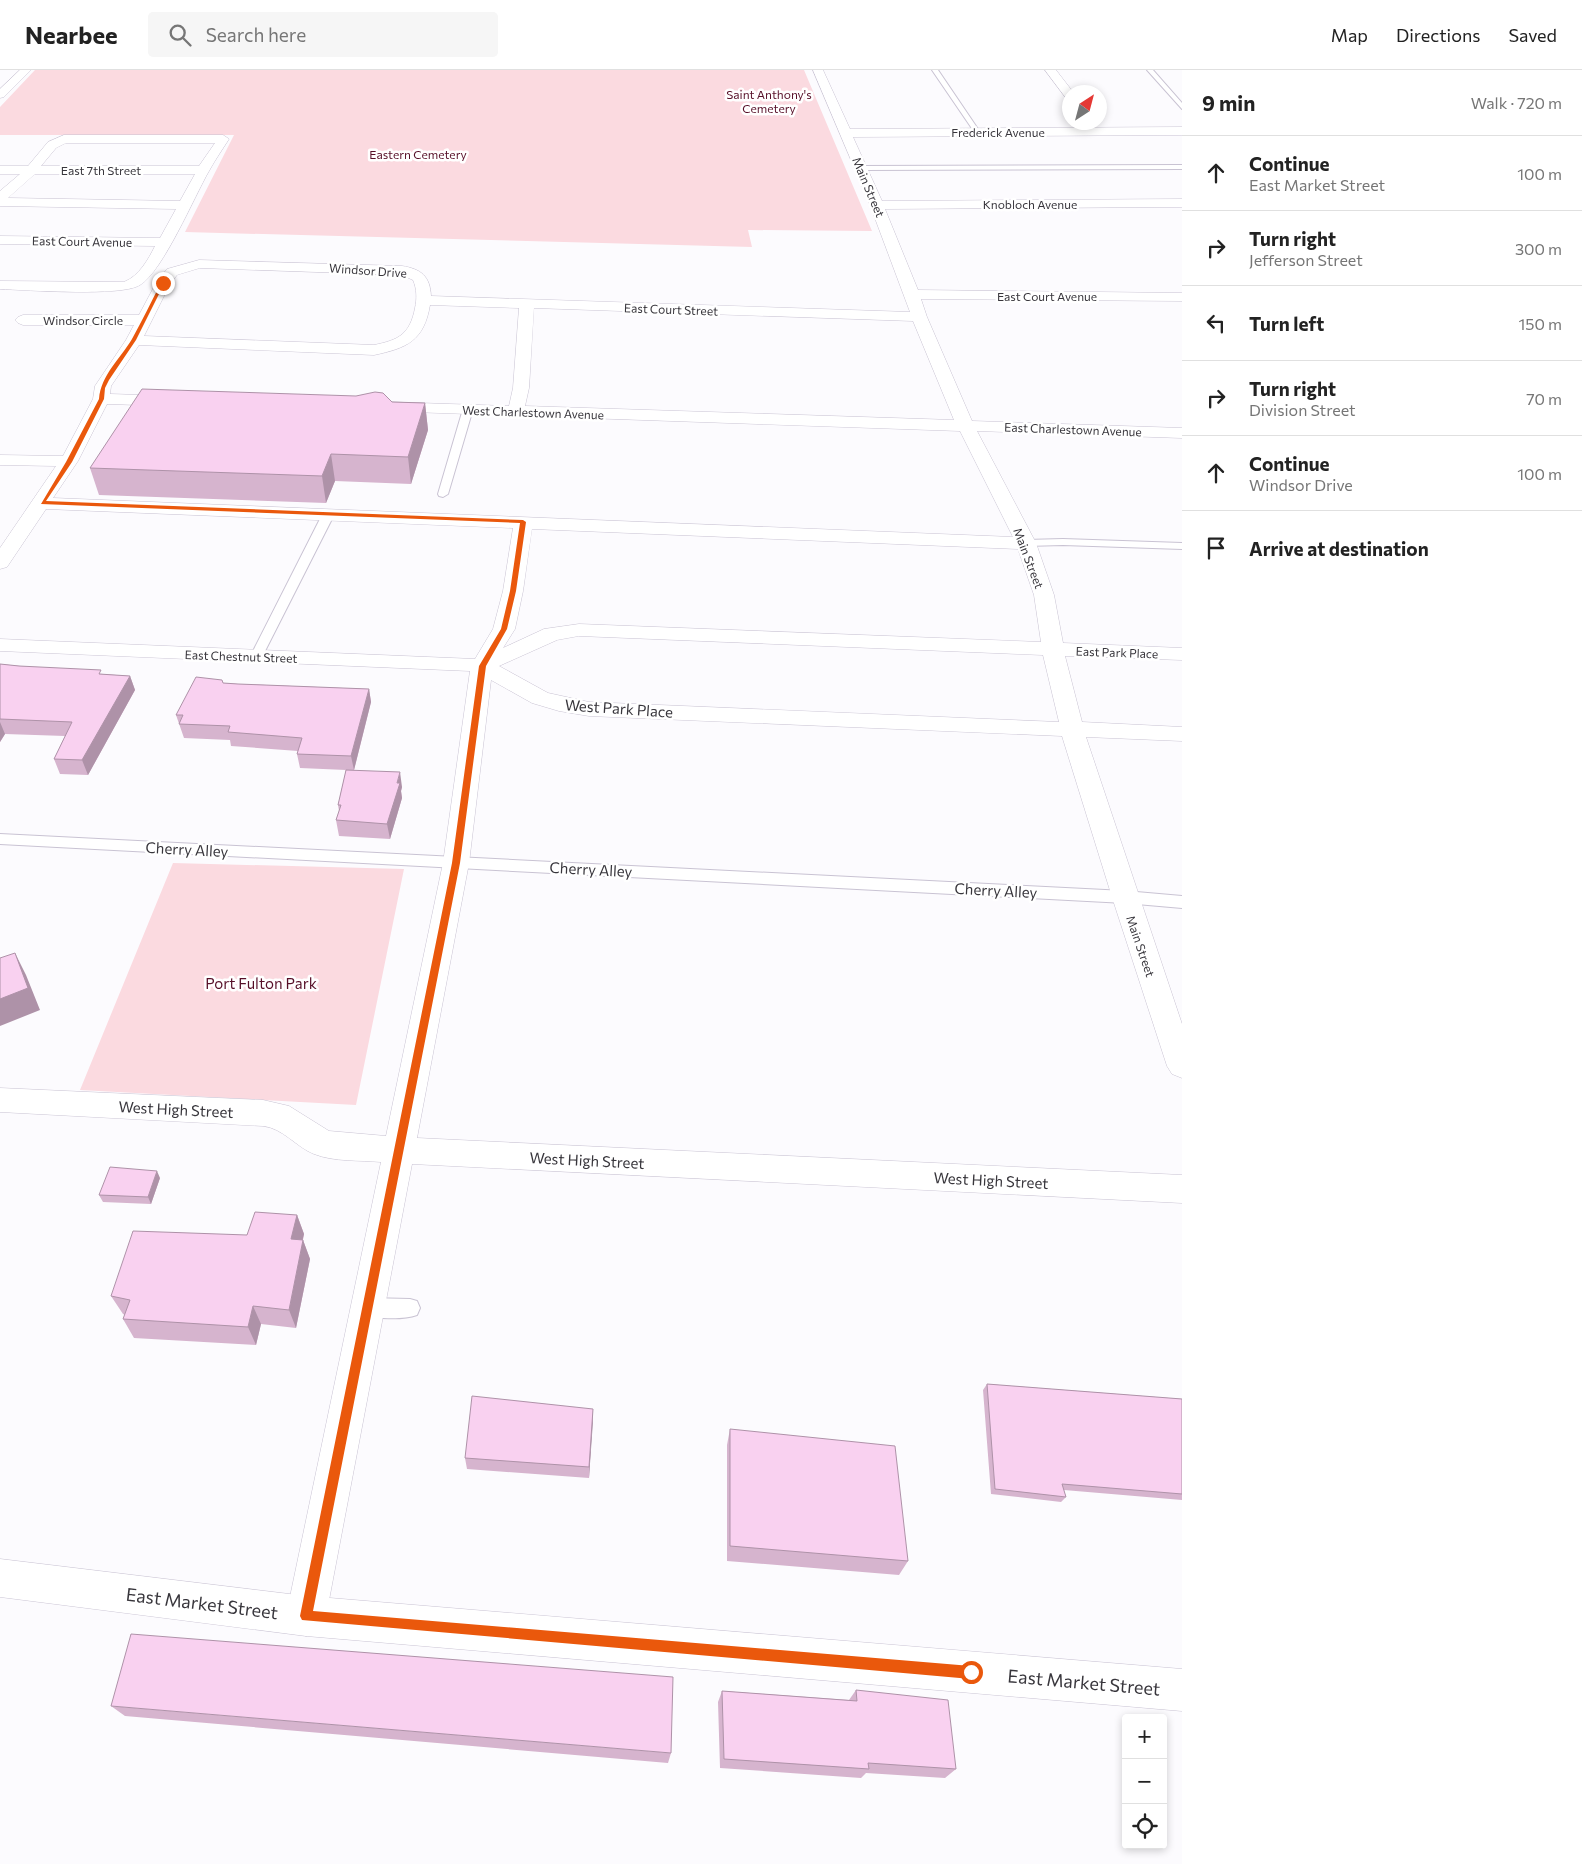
<!DOCTYPE html>
<html lang="en">
<head>
<meta charset="utf-8">
<style>
	body { margin:0; font-family:Commissioner,sans-serif; background:#f6f6f6; color:#222 }
	.controls { position:absolute; right:15px; bottom:15px; display:grid; overflow:hidden; border-radius:5px; box-shadow:0 2px 8px #0003 }
	.controls button { width:45px; height:45px; display:grid; place-items:center; padding:0; border:0; border-bottom:1px solid #e0e0e0; background:#fff; color:#222; font:25px sans-serif }
	.compass { position:absolute; left:1062px; top:15px; width:45px; height:45px; border-radius:50%; background:#fff; box-shadow:0 2px 8px #0003; rotate:36deg }
	.stop { position:absolute; width:15px; height:15px; margin:-11px; border:4px solid #ea580c; border-radius:50%; background:#fff }
	.stop.end { background:#ea580c; border-color:#fff; box-shadow:0 1px 5px #0008 }
	.list { margin:0; padding:0; list-style:none }
	h2 { display:flex; justify-content:space-between; align-items:center; height:65px; margin:0; padding:0 20px; font-size:21px }
	h2 small { font-size:16px; font-weight:400; color:#767676 }
	.list li { display:grid; grid-template-columns:32px 1fr auto; gap:15px; align-items:center; box-sizing:border-box; height:75px; padding:0 20px; border-top:1px solid #e0e0e0 }
	.list b { display:block; font-size:19px; white-space:nowrap }
	.list p { margin:0; font-size:16px; white-space:nowrap; color:#767676 }
	.list em { font-size:16px; font-style:normal; color:#767676 }
	.icon { flex:none; width:28px; height:28px; fill:none; stroke:currentColor; stroke-width:2; stroke-linecap:round; stroke-linejoin:round }
	.map { position:relative; flex:none; width:1182px; height:1794px; overflow:hidden }
	header { display:flex; align-items:center; gap:30px; box-sizing:border-box; height:70px; padding:0 25px; background:#fff; border-bottom:1px solid #e0e0e0 }
	header strong { font-size:24px }
	nav { display:flex; gap:28px; margin-inline-start:auto; font-size:18px }
	.search { width:350px; height:45px; background:#f6f6f6; display:flex; align-items:center; gap:12px; box-sizing:border-box; padding:0 18px; border-radius:5px; color:#767676; font-size:19px }
	main { display:flex }
	aside { flex:1; background:#fff }
	.map>svg:first-child { display:block }
</style>
</head>
<body>
<header>
<strong>Nearbee</strong>
<div class="search"><svg class="icon" aria-label="search" viewBox="0 0 24 24"><circle cx="10" cy="10" r="6"/><path d="M15 15l6 6"/></svg>Search here</div>
<nav><a>Map</a><a>Directions</a><a>Saved</a></nav>
</header>
<main>
<div class="map">
<svg width="1182" height="1794" viewBox="0 0 1182 1794">
	<rect width="100%" height="100%" fill="#fcfbfe"/>
	<!-- green -->
	<path fill="#fbdae0" d="M 35,0 L 804,0 L 872,161 L 748,160 L 752,177 L 185,162 L 234,65 L 0,65 L 0,37 Z
		M 173,793 L 404,799 L 356,1035 L 80,1020 Z"/>
	<g fill="none" stroke-linecap="round" stroke-linejoin="round">
		<defs>
			<path id="service" d="M 932,0 L 938,0 L 980,62 L 979,63 L 975,63 Z
				M 1147,0 L 1153,0 L 1182,33 L 1182,39 Z
				M 1182,95 L 1182,99 L 861,100 L 857,98 L 861,96 Z
				M 468,336 L 473,339 L 448,424 L 443,427 L 439,426 L 438,424 L 463,339 Z
				M 329,440 L 335,443 L 262,587 L 256,591 L 251,590 L 250,587 L 323,443 Z
				M 1063,469 L 1182,473 L 1182,479 L 1063,475 L 1026,476 L 1020,473 L 1026,470 Z
				M 0,764 L 1125,821 L 1182,826 L 1182,838 L 1125,833 L 0,774 Z
				M 368,1228 L 410,1229 L 417,1231 L 420,1238 L 417,1245 C 403,1250 375,1249 361,1244 L 358,1237 L 361,1230 Z"/>
			<path id="minor" d="M 813,0 L 823,0 L 850,59 L 1182,57 L 1182,65 L 853,67 L 882,131 L 1182,129 L 1182,137 L 885,139 L 918,220 L 1182,223 L 1182,231 L 921,229 L 927,247 L 972,351 L 1182,358 L 1182,368 L 977,361 L 1036,473 L 1054,525 L 1063,573 L 1182,578 L 1182,590 L 1065,586 L 1082,652 L 1182,657 L 1182,671 L 1086,667 L 1182,954 L 1182,1008 L 1172,1004 L 1167,996 L 1112,827 L 1062,666 L 589,646 L 559,641 L 532,633 L 491,610 L 469,793 L 417,1068 L 1182,1105 L 1182,1133 L 412,1094 L 326,1546 L 320,1560 L 306,1566 L 292,1560 L 286,1546 L 381,1092 C 360,1090 334,1092 314,1084 C 296,1077 283,1058 263,1056 L 0,1042 L 0,1018 L 263,1030 L 289,1036 L 329,1061 L 386,1066 L 443,793 L 470,601 L 0,581 L 0,569 L 475,589 L 493,559 L 503,521 L 513,458 L 46,439 L 7,497 L 0,499 L 0,478 L 56,396 L 0,395 L 0,385 L 63,386 L 93,329 L 95,316 L 126,270 L 134,255 L 23,255 L 18,253 L 15,250 L 18,247 L 23,245 L 139,245 L 156,213 L 167,199 L 199,190 L 402,196 C 421,199 430,206 431,226 L 910,242 L 870,135 ZM 200,198 L 402,205 L 413,210 C 417,219 417,229 415,238 C 410,264 399,270 374,275 L 144,266 L 170,214 L 177,205 ZM 430,235 L 519,238 L 513,318 L 509,336 L 389,332 L 383,333 L 381,337 L 383,341 L 960,361 L 1013,467 L 53,428 L 78,391 L 107,334 L 171,336 L 177,335 L 179,331 L 177,327 L 171,326 L 110,324 L 111,316 L 139,275 L 374,285 C 407,278 424,271 430,235 ZM 534,238 L 913,251 L 954,350 L 525,336 L 529,318 ZM 532,459 L 1018,479 L 1034,525 L 1041,572 L 579,554 L 544,559 L 503,578 L 515,559 L 523,521 ZM 579,566 L 1043,585 L 1059,652 L 589,632 L 548,623 L 499,596 L 557,570 Z
				M 1045,0 L 1056,0 L 1073,22 L 1070,22 L 1070,29 L 1066,28 Z
				M 64,65 L 223,65 L 229,69 C 222,80 215,90 209,101 C 194,127 163,201 140,215 C 122,227 26,220 0,219 L 0,211 L 124,212 C 139,206 148,190 155,176 L 0,174 L 0,166 L 160,168 L 176,139 L 0,136 L 0,121 L 20,104 L 0,104 L 0,96 L 28,96 L 48,72 ZM 66,73 L 215,73 L 199,96 L 41,96 L 56,78 ZM 35,104 L 195,104 L 180,131 L 8,128 Z"/>
			<path id="tertiary" d="M 20,0 L 31,0 L 4,27 L 0,28 L 0,19 Z"/>
			<path id="secondary" d="M 0,1489 L 306,1526 L 1182,1599 L 1182,1641 L 306,1566 L 0,1527 Z"/>
		</defs>
		<!-- service casing -->
		<use href="#service" stroke="#c9c3d3" stroke-width="2"/>
		<!-- minor casing -->
		<use href="#minor" stroke="#c9c3d3" stroke-width="1"/>
		<!-- tertiary casing -->
		<use href="#tertiary" stroke="#c9c3d3" stroke-width="1"/>
		<!-- secondary casing -->
		<use href="#secondary" stroke="#c9c3d3" stroke-width="1"/>
		<!-- service -->
		<use href="#service" fill="#fff" fill-rule="evenodd"/>
		<!-- minor -->
		<use href="#minor" fill="#fff" fill-rule="evenodd"/>
		<!-- tertiary -->
		<use href="#tertiary" fill="#fff" fill-rule="evenodd"/>
		<!-- secondary -->
		<use href="#secondary" fill="#fff" fill-rule="evenodd"/>
	</g>
	<!-- wall -->
	<path fill="#d6b4ce" d="M 392,332 L 425,333 L 428,360 L 411,414 L 335,411 L 326,433 L 99,425 L 90,398 Z
		M 0,594 L 103,604 L 130,606 L 135,620 L 88,705 L 60,704 L 54,689 L 65,666 L 5,664 L 0,672 Z
		M 223,613 L 238,614 L 369,619 L 371,632 L 354,700 L 402,717 L 401,721 L 402,728 L 390,769 L 339,766 L 336,750 L 339,741 L 338,735 L 346,700 L 300,698 L 297,684 L 298,681 L 231,676 L 230,670 L 184,668 L 176,645 Z
		M 160,1108 L 151,1134 L 103,1132 L 99,1125 Z
		M 297,1145 L 304,1164 L 303,1170 L 310,1189 L 296,1258 L 261,1254 L 256,1275 L 134,1268 L 123,1249 L 125,1245 L 123,1244 L 111,1226 L 247,1165 Z
		M 987,1314 L 1182,1329 L 1182,1430 L 1064,1420 L 1066,1427 L 1061,1432 L 991,1424 L 983,1320 Z
		M 593,1339 L 589,1408 L 467,1399 L 465,1388 Z
		M 730,1359 L 908,1491 L 899,1505 L 727,1491 L 727,1375 Z
		M 856,1620 L 956,1699 L 945,1708 L 866,1703 L 861,1708 L 720,1698 L 718,1632 L 722,1621 L 849,1630 Z
		M 111,1636 L 671,1683 L 668,1693 L 125,1646 Z"/>
	<!-- shaded-wall -->
	<path fill="#ae92a8" d="M 425,333 L 428,360 L 411,414 L 408,387 Z
		M 331,384 L 335,411 L 326,433 L 322,406 Z
		M 130,606 L 135,620 L 88,705 L 82,690 Z
		M 369,619 L 371,632 L 354,700 L 351,686 Z
		M 0,652 L 5,664 L 0,672 Z
		M 400,702 L 402,717 L 401,721 L 402,728 L 390,769 L 387,754 Z
		M 15,883 L 26,905 L 40,940 L 0,956 L 0,929 Z
		M 157,1101 L 160,1108 L 151,1134 L 148,1127 Z
		M 297,1145 L 304,1164 L 298,1188 L 291,1169 Z
		M 303,1170 L 310,1189 L 296,1258 L 289,1240 Z
		M 253,1236 L 261,1254 L 256,1275 L 248,1257 Z
		M 593,1339 L 593,1351 L 589,1408 L 589,1397 Z"/>
	<!-- building -->
	<path fill="#f9d1f0" stroke="#ae92a8" d="M 142,319 L 356,326 L 375,322 L 383,323 L 392,332 L 425,333 L 408,387 L 331,384 L 322,406 L 90,398 Z
		M 0,594 L 19,596 L 101,600 L 99,604 L 130,606 L 82,690 L 54,689 L 72,652 L 0,649 Z
		M 196,607 L 222,610 L 223,613 L 238,614 L 369,619 L 351,686 L 297,684 L 302,668 L 228,662 L 230,656 L 179,654 L 183,645 L 176,645 Z
		M 346,700 L 400,702 L 397,713 L 400,713 L 387,754 L 336,750 L 341,735 L 338,735 Z
		M 15,883 L 28,918 L 0,929 L 0,888 Z
		M 110,1097 L 157,1101 L 148,1127 L 99,1125 Z
		M 255,1142 L 297,1145 L 291,1169 L 303,1170 L 289,1240 L 253,1236 L 248,1257 L 123,1249 L 130,1230 L 111,1226 L 133,1161 L 247,1165 Z
		M 987,1314 L 1182,1329 L 1182,1424 L 1062,1414 L 1066,1427 L 995,1419 Z
		M 472,1326 L 593,1339 L 589,1397 L 465,1388 Z
		M 730,1359 L 895,1376 L 908,1491 L 730,1476 Z
		M 131,1564 L 673,1607 L 671,1683 L 111,1636 Z
		M 856,1620 L 948,1630 L 956,1699 L 868,1693 L 869,1699 L 724,1689 L 722,1621 L 857,1631 Z"/>
	<!-- route -->
	<path fill="#ea580c" d="M 165,212 L 136,270 L 109,310 L 105,318 L 104,329 L 72,392 L 46,431 L 523,450 L 526,452 L 516,521 L 507,559 L 486,596 L 460,793 L 313,1541 L 971,1596 L 975,1598 L 977,1602 L 975,1607 L 971,1609 L 302,1550 L 300,1546 L 452,793 L 479,596 L 501,559 L 510,521 L 520,453 L 41,434 L 66,392 L 99,329 C 101,305 120,289 132,269 C 142,251 151,232 161,213 Z"/>
	<g text-anchor="middle" dominant-baseline="central" stroke-width="5" stroke-linejoin="round" paint-order="stroke">
		<!-- far-park labels -->
		<g font-size="12" fill="#570f28" stroke="#fff">
			<text x="769" y="24">Saint Anthony's<tspan x="769" dy="14">Cemetery</tspan></text>
			<text x="418" y="84">Eastern Cemetery</text>
		</g>
		<!-- far-street labels -->
		<g font-size="12" fill="#38363c" stroke="#fff">
			<text x="998" y="62">Frederick Avenue</text>
			<text x="101" y="100">East 7th Street</text>
			<text transform="translate(869 117) rotate(67)">Main Street</text>
			<text x="1030" y="134">Knobloch Avenue</text>
			<text transform="translate(82 171) rotate(1)">East Court Avenue</text>
			<text transform="translate(368 200) rotate(4)">Windsor Drive</text>
			<text x="1047" y="226">East Court Avenue</text>
			<text transform="translate(671 239) rotate(2)">East Court Street</text>
			<text x="83" y="250">Windsor Circle</text>
			<text transform="translate(533 342) rotate(2)">West Charlestown Avenue</text>
			<text transform="translate(1073 359) rotate(2)">East Charlestown Avenue</text>
			<text transform="translate(1029 488) rotate(69)">Main Street</text>
			<text transform="translate(1117 582) rotate(2)">East Park Place</text>
			<text transform="translate(241 586) rotate(2)">East Chestnut Street</text>
			<text transform="translate(1141 876) rotate(71)">Main Street</text>
		</g>
		<!-- street labels -->
		<g font-size="15" fill="#38363c" stroke="#fff">
			<text transform="translate(619 638) rotate(4)">West Park Place</text>
			<text transform="translate(187 779) rotate(3)">Cherry Alley</text>
			<text transform="translate(591 799) rotate(3)">Cherry Alley</text>
			<text transform="translate(996 820) rotate(3)">Cherry Alley</text>
			<text transform="translate(176 1039) rotate(3)">West High Street</text>
			<text transform="translate(587 1090) rotate(3)">West High Street</text>
			<text transform="translate(991 1110) rotate(3)">West High Street</text>
		</g>
		<!-- park labels -->
		<g font-size="15" fill="#570f28" stroke="#fff">
			<text x="261" y="913">Port Fulton Park</text>
		</g>
		<!-- near-street labels -->
		<g font-size="18" fill="#38363c" stroke="#fff">
			<text transform="translate(202 1533) rotate(7)">East Market Street</text>
			<text transform="translate(1084 1612) rotate(5)">East Market Street</text>
		</g>
	</g>
</svg>
<div class="controls">
<button>+</button>
<button>−</button>
<button><svg class="icon" aria-label="locate" viewBox="0 0 24 24"><circle cx="12" cy="12" r="6"/><path d="M12 2v4M12 18v4M2 12h4M18 12h4"/></svg></button>
</div>
<svg class="compass" viewBox="-18 -18 36 36"><path d="M0-13l5 13h-10z" fill="#e53935"/><path d="M0 13l5-13h-10z" fill="#767676"/></svg>
<div class="stop" style="left:971px;top:1602px"></div>
<div class="stop end" style="left:163px;top:213px"></div>
</div>
<aside>
<h2>9 min<small>Walk · 720 m</small></h2>
<ul class="list">
<li><svg class="icon" aria-label="ahead" viewBox="0 0 24 24"><path d="M12 20V5M6 11l6-6 6 6"/></svg><div><b>Continue</b><p>East Market Street</p></div><em>100 m</em></li>
<li><svg class="icon" aria-label="right" viewBox="0 0 24 24"><path d="M7 20v-9h11M14 6l5 5-5 5"/></svg><div><b>Turn right</b><p>Jefferson Street</p></div><em>300 m</em></li>
<li><svg class="icon" aria-label="left" viewBox="0 0 24 24"><path d="M17 20v-9H6M10 6l-5 5 5 5"/></svg><div><b>Turn left</b></div><em>150 m</em></li>
<li><svg class="icon" aria-label="right" viewBox="0 0 24 24"><path d="M7 20v-9h11M14 6l5 5-5 5"/></svg><div><b>Turn right</b><p>Division Street</p></div><em>70 m</em></li>
<li><svg class="icon" aria-label="ahead" viewBox="0 0 24 24"><path d="M12 20V5M6 11l6-6 6 6"/></svg><div><b>Continue</b><p>Windsor Drive</p></div><em>100 m</em></li>
<li><svg class="icon" aria-label="arrive" viewBox="0 0 24 24"><path d="M6 21V4h12l-3 4 3 4H6"/></svg><div><b>Arrive at destination</b></div></li>
</ul>
</aside>
</main>
</body>
</html>
